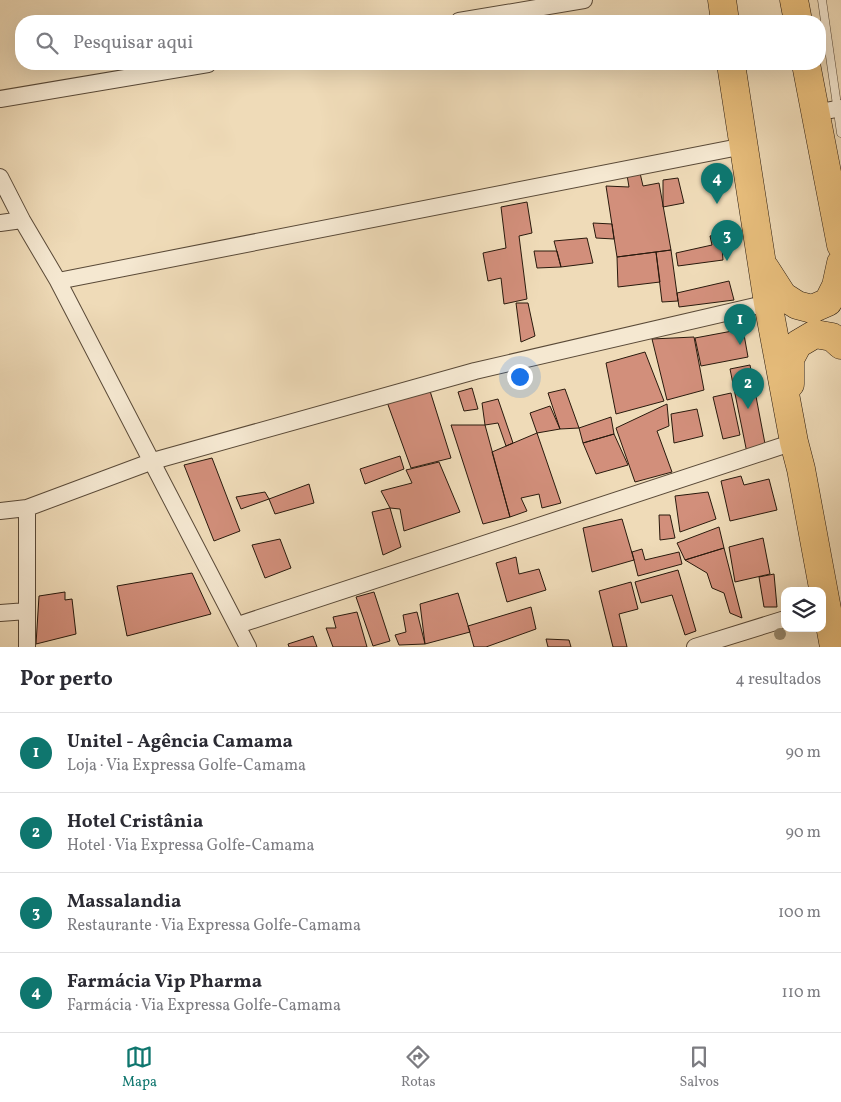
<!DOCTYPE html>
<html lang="pt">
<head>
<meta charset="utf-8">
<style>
	body { margin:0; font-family:Vollkorn,serif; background:#f7f7f7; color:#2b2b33 }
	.controls { position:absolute; right:15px; bottom:15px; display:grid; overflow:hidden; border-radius:10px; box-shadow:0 5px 20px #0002 }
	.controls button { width:45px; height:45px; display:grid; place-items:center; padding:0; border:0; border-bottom:1px solid #e1e1e2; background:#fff; color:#2b2b33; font:25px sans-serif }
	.you { position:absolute; left:519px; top:376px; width:18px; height:18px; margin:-12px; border:4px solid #fff; border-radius:50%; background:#1a73e8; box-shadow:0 0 0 8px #1a73e833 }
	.badge { display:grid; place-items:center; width:32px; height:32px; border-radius:50%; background:#0f766e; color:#fff; font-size:16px; font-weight:700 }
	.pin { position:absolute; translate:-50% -41px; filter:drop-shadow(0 1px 2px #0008) }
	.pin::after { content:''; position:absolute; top:26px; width:18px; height:15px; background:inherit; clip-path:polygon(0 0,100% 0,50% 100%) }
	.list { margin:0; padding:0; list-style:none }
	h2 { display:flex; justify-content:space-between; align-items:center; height:65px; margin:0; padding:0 20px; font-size:21px }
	h2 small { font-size:16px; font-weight:400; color:#7c7c81 }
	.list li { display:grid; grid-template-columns:32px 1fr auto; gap:15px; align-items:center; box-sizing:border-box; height:80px; padding:0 20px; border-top:1px solid #e1e1e2 }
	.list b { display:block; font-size:19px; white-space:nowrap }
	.list p { margin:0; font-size:16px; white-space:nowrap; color:#7c7c81 }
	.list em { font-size:16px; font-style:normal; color:#7c7c81 }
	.icon { flex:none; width:28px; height:28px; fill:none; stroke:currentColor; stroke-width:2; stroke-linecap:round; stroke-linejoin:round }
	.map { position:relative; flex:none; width:841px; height:647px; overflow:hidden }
	.search { position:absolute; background:#fff; box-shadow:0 5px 20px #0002; left:15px; right:15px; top:15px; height:55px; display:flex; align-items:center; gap:12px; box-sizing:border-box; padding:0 18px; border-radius:20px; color:#7c7c81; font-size:19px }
	.sheet { height:385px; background:#fff }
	nav { display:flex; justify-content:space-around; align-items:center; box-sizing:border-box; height:70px; border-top:1px solid #e1e1e2; background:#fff; font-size:14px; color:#7c7c81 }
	nav a { display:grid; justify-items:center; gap:2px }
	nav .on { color:#0f766e }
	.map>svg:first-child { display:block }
</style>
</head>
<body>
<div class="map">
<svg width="841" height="647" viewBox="0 0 841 647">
	<rect width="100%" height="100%" fill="#efdbb8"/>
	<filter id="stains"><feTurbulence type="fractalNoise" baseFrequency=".004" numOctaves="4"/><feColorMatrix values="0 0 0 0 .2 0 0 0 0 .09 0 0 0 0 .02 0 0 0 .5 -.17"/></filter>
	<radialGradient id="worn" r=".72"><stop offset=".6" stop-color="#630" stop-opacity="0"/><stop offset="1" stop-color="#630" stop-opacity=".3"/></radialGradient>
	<!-- building -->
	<path fill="#d28f7b" stroke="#291a0d" d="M 640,173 L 643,186 L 659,183 L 671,250 L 617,257 L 606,186 L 629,187 L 627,175 Z
		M 678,178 L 684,203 L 663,207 L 663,180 Z
		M 527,202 L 532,233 L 519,236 L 527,299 L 504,304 L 501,278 L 488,281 L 483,253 L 506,248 L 501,207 Z
		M 593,223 L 612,224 L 614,239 L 596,238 Z
		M 721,233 L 723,260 L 678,266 L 676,253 L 712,245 L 710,236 Z
		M 587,238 L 593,263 L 561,267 L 554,241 Z
		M 671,250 L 678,301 L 662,302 L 656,252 Z
		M 534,251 L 557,251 L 561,267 L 537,268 Z
		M 656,252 L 660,282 L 618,287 L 617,257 Z
		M 729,281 L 734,300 L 679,307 L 677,293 Z
		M 516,303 L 528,303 L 535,336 L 521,342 Z
		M 743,329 L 748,357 L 701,366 L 695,338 Z
		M 694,337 L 704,390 L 667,400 L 652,339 Z
		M 645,352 L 664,401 L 616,414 L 606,363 Z
		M 750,365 L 766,449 L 747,453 L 730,369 Z
		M 472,388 L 478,409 L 464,411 L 458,392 Z
		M 565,389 L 579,428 L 560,429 L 548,393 Z
		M 430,391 L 451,458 L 411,468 L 387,402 Z
		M 731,393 L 740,435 L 723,439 L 713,397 Z
		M 498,399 L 513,443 L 506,446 L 498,423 L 485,425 L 482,403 Z
		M 667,404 L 669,426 L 657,431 L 672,472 L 635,482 L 616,428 Z
		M 550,406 L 560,429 L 537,433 L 530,413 Z
		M 697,409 L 703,436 L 674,443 L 671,414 Z
		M 611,417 L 614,434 L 583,443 L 579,428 Z
		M 451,425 L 485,425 L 510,517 L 483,524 Z
		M 537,433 L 561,503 L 542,508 L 539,494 L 521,498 L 527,511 L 510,517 L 492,452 Z
		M 614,434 L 628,465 L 596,474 L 583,443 Z
		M 400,456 L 404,469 L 365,484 L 360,469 Z
		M 212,458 L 240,531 L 214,541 L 184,465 Z
		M 439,462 L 460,512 L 404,531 L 400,509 L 390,508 L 381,491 L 412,483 L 406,470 Z
		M 741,476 L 744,485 L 769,479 L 777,510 L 730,521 L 721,481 Z
		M 309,484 L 314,503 L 275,514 L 269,499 Z
		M 265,492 L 269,499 L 241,509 L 236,497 Z
		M 708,492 L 716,519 L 680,532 L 675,496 Z
		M 390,508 L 401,547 L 383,555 L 372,512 Z
		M 659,515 L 670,515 L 675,538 L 660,540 Z
		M 622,519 L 634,560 L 592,572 L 583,528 Z
		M 719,527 L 724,548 L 685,560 L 677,543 Z
		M 763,538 L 770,574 L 735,582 L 729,547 Z
		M 280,539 L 291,568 L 265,578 L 252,545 Z
		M 724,548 L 742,618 L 730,613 L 724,593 L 712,588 L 707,573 L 685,560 Z
		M 642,549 L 645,560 L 679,552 L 682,564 L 638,576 L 632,552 Z
		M 516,557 L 519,574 L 539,569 L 546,590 L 507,602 L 496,563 Z
		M 678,570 L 696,631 L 685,635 L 672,595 L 641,603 L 635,582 Z
		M 192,573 L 211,614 L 127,636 L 117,586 Z
		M 774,574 L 777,607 L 764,607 L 759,577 Z
		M 631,582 L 638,609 L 619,614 L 627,647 L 613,647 L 599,591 Z
		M 65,592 L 65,600 L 72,599 L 76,634 L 36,644 L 39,596 Z
		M 374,592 L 390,641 L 373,646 L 356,597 Z
		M 458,593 L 470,632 L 425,644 L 420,604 Z
		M 531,607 L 536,629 L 486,647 L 474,647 L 468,626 Z
		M 357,612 L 367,647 L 333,647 L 326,628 L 336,628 L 333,617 Z
		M 417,612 L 425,644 L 399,645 L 395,635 L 406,632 L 403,615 Z
		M 313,636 L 317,647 L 289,647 L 288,644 Z
		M 546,639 L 569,640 L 571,647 L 548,647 Z"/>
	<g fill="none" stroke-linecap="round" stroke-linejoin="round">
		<defs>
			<path id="lane" d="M 822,0 L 841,133"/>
			<path id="street" d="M 459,21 L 584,0
				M 0,99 L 208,64
				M 815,113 L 841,108
				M 0,177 L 22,220 L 58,281 L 248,647
				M 0,223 L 22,220
				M 58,281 L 744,146
				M 27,508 L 27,647
				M 0,511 L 27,508 L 153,461 L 475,371 L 768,303
				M 0,613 L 27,611
				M 238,625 L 794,442
				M 695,647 L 785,619"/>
			<path id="highway" d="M 722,0 L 725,21
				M 794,0 L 798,21
				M 731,64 L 768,303 L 794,442 L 801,469 L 834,647
				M 806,64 L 841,245
				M 765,268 L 783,296 L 797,305 L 812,309 L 828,302 L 836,286 L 841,263
				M 790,384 L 790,359 L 798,344 L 815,334 L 832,337 L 841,345"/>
		</defs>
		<!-- lane casing -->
		<use href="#lane" stroke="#5a4a38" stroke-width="9"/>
		<!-- street casing -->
		<use href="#street" stroke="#5a4a38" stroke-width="18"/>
		<!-- highway casing -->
		<use href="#highway" stroke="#291a0d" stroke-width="29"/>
		<!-- lane -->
		<use href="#lane" stroke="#f5e8d1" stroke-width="8"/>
		<!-- street -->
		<use href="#street" stroke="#f5e8d1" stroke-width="16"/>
		<!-- highway -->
		<use href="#highway" stroke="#e8be7c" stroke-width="28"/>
	</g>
	<!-- trees -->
	<circle fill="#9b8c6f" cx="780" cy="634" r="6"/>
	<rect width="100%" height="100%" filter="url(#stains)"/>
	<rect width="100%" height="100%" fill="url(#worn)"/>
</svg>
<div class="controls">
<button><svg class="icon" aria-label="layers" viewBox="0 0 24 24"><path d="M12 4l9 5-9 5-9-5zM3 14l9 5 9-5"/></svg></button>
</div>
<div class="you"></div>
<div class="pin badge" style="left:740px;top:345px">1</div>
<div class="pin badge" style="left:748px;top:409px">2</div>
<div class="pin badge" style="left:727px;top:261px">3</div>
<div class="pin badge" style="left:717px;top:204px">4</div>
<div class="search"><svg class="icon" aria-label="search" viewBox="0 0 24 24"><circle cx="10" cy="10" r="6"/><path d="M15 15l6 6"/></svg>Pesquisar aqui</div>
</div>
<section class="sheet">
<h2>Por perto<small>4 resultados</small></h2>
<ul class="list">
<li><span class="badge">1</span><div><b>Unitel - Agência Camama</b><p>Loja · Via Expressa Golfe-Camama</p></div><em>90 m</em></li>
<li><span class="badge">2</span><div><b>Hotel Cristânia</b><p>Hotel · Via Expressa Golfe-Camama</p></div><em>90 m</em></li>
<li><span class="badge">3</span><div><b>Massalandia</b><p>Restaurante · Via Expressa Golfe-Camama</p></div><em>100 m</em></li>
<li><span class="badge">4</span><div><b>Farmácia Vip Pharma</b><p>Farmácia · Via Expressa Golfe-Camama</p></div><em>110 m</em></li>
</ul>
</section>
<nav>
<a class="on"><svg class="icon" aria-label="map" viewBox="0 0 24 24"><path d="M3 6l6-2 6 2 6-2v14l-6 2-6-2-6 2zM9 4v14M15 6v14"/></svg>Mapa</a>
<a><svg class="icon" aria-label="directions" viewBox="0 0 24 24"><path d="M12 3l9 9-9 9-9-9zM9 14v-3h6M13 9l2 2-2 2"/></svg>Rotas</a>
<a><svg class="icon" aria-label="saved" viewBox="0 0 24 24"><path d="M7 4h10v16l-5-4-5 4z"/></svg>Salvos</a>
</nav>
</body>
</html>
